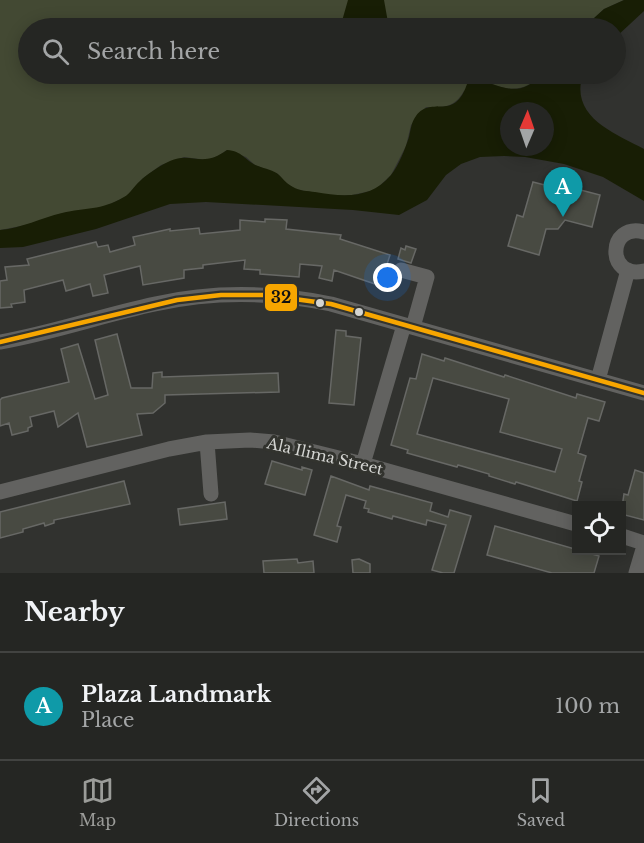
<!DOCTYPE html>
<html lang="en">
<head>
<meta charset="utf-8">
<style>
	body { margin:0; font-family:"Libre Baskerville",serif; background:#313230; color:#f1f3f6 }
	.controls { position:absolute; right:18px; bottom:18px; display:grid; overflow:hidden; border-radius:0px; box-shadow:0 3px 15px #0003 }
	.controls button { width:54px; height:54px; display:grid; place-items:center; padding:0; border:0; border-bottom:2px solid #424341; background:#252623; color:#f1f3f6; font:30px sans-serif }
	.compass { position:absolute; left:500px; top:102px; width:54px; height:54px; border-radius:50%; background:#252623; box-shadow:0 3px 15px #0003; rotate:2deg }
	.you { position:absolute; left:388px; top:278px; width:21px; height:21px; margin:-15px; border:4px solid #fff; border-radius:50%; background:#1a73e8; box-shadow:0 0 0 9px #1a73e833 }
	.badge { display:grid; place-items:center; width:39px; height:39px; border-radius:50%; background:#9b9c99; color:#fff; font-size:20px; font-weight:700 }
	.pin { position:absolute; translate:-50% -50px; filter:drop-shadow(0 2px 3px #0008) }
	.pin::after { content:''; position:absolute; top:32px; width:21px; height:18px; background:inherit; clip-path:polygon(0 0,100% 0,50% 100%) }
	.list { margin:0; padding:0; list-style:none }
	h2 { display:flex; justify-content:space-between; align-items:center; height:78px; margin:0; padding:0 24px; font-size:26px }
	h2 small { font-size:20px; font-weight:400; color:#a3a5a6 }
	.list li { display:grid; grid-template-columns:39px 1fr auto; gap:18px; align-items:center; box-sizing:border-box; height:108px; padding:0 24px; border-top:2px solid #424341 }
	.list b { display:block; font-size:22px; white-space:nowrap }
	.list p { margin:0; font-size:20px; white-space:nowrap; color:#a3a5a6 }
	.list em { font-size:20px; font-style:normal; color:#a3a5a6 }
	.icon { flex:none; width:33px; height:33px; fill:none; stroke:currentColor; stroke-width:2; stroke-linecap:round; stroke-linejoin:round }
	.map { position:relative; flex:none; width:644px; height:573px; overflow:hidden }
	.search { position:absolute; background:#252623; box-shadow:0 3px 15px #0003; left:18px; right:18px; top:18px; height:66px; display:flex; align-items:center; gap:15px; box-sizing:border-box; padding:0 21px; border-radius:33px; color:#a3a5a6; font-size:22px }
	.sheet { height:186px; background:#252623 }
	nav { display:flex; justify-content:space-around; align-items:center; box-sizing:border-box; height:84px; border-top:2px solid #424341; background:#252623; font-size:16px; color:#a3a5a6 }
	nav a { display:grid; justify-items:center; gap:3px }
	nav .on { color:#9b9c99 }
	.map>svg:first-child { display:block }
</style>
</head>
<body>
<div class="map">
<svg width="644" height="573" viewBox="0 0 644 573">
	<rect width="100%" height="100%" fill="#31322f"/>
	<!-- green -->
	<path fill="#434933" d="M 0,0 L 624,0 L 604,9 L 583,28 L 28,28 L 28,74 L 543,74 C 526,90 512,93 490,83 L 464,91 C 455,107 444,108 426,107 L 411,125 L 406,146 L 391,175 L 375,190 L 352,195 L 330,196 L 295,189 L 286,183 L 278,174 L 255,165 L 246,157 L 227,150 L 218,156 L 207,160 L 184,157 L 161,165 L 142,179 L 127,196 L 102,208 L 63,213 L 26,225 L 0,230 Z"/>
	<!-- water -->
	<path fill="#181e05" fill-rule="evenodd" d="M 348,0 L 384,0 L 389,28 L 340,28 Z
		M 624,0 L 644,0 L 644,11 L 616,37 L 616,28 L 583,28 L 604,9 Z
		M 543,74 L 583,74 C 569,117 614,133 644,149 L 644,201 L 603,177 L 564,164 L 525,157 L 504,156 L 480,157 L 461,164 L 446,175 L 427,200 L 399,215 L 353,210 L 206,202 L 170,204 L 96,229 L 23,247 L 0,248 L 0,230 C 22,228 41,218 62,213 C 86,207 100,211 124,197 C 130,194 134,186 140,181 C 147,174 161,165 170,161 C 192,151 201,169 227,150 C 243,151 245,161 258,166 C 265,169 274,170 279,175 C 284,180 287,184 293,187 C 299,191 308,191 315,192 C 344,197 371,199 391,175 C 399,165 405,149 409,137 C 411,129 411,123 416,116 C 432,94 455,124 468,81 C 501,79 512,104 543,74 ZM 509,111 L 545,111 L 545,147 L 509,147 Z"/>
	<!-- building -->
	<path fill="#484a42" stroke="#676865" stroke-width="1.5" fill-rule="evenodd" d="M 533,182 L 568,191 L 569,187 L 600,195 L 592,227 L 565,220 L 558,229 L 546,229 L 539,255 L 508,246 L 517,215 L 523,217 Z
		M 265,219 L 287,220 L 286,229 L 341,235 L 340,239 L 390,255 L 381,283 L 376,282 L 375,284 L 334,270 L 332,281 L 319,278 L 322,266 L 300,264 L 299,277 L 260,274 L 260,270 L 244,269 L 245,260 L 203,265 L 203,268 L 184,270 L 184,278 L 143,285 L 140,266 L 104,275 L 108,293 L 93,296 L 90,284 L 66,291 L 63,280 L 24,290 L 25,302 L 11,304 L 12,307 L 0,308 L 0,281 L 7,280 L 5,267 L 29,265 L 27,259 L 96,242 L 98,247 L 108,245 L 110,252 L 135,245 L 133,237 L 170,229 L 170,231 L 199,228 L 200,234 L 240,230 L 240,220 L 265,222 Z
		M 406,246 L 416,249 L 411,263 L 398,259 L 401,248 L 405,250 Z
		M 336,330 L 346,331 L 346,336 L 361,338 L 354,405 L 329,403 Z
		M 117,334 L 131,388 L 152,388 L 153,373 L 162,372 L 162,377 L 278,373 L 279,392 L 165,395 L 165,403 L 153,413 L 137,414 L 142,435 L 87,447 L 78,413 L 58,427 L 54,411 L 30,417 L 32,426 L 28,428 L 28,431 L 12,435 L 9,423 L 0,426 L 0,400 L 2,398 L 69,382 L 61,349 L 78,344 L 95,399 L 108,395 L 95,340 Z
		M 422,354 L 444,361 L 445,358 L 504,377 L 505,375 L 576,398 L 577,394 L 605,402 L 599,421 L 588,418 L 578,453 L 586,456 L 579,481 L 582,482 L 577,501 L 516,482 L 515,484 L 489,476 L 489,474 L 458,465 L 457,467 L 407,453 L 408,450 L 391,445 L 410,378 L 416,379 ZM 433,378 L 509,399 L 500,432 L 562,449 L 555,472 L 417,434 Z
		M 272,461 L 302,470 L 302,467 L 312,470 L 305,495 L 265,484 Z
		M 635,470 L 644,473 L 644,520 L 621,514 L 624,494 L 628,495 Z
		M 331,476 L 369,490 L 370,486 L 432,503 L 430,511 L 448,517 L 450,510 L 471,516 L 454,573 L 443,573 L 432,570 L 446,525 L 427,520 L 426,525 L 393,516 L 392,519 L 368,512 L 369,509 L 364,508 L 366,501 L 346,495 L 337,526 L 341,527 L 337,542 L 314,535 Z
		M 124,481 L 130,504 L 54,520 L 54,523 L 45,526 L 44,523 L 23,529 L 23,532 L 0,538 L 0,512 Z
		M 225,502 L 227,519 L 180,525 L 178,509 Z
		M 495,526 L 599,556 L 594,573 L 552,573 L 487,555 Z
		M 297,559 L 298,563 L 313,561 L 314,573 L 264,573 L 263,561 Z
		M 359,559 L 370,564 L 370,573 L 353,573 L 352,560 Z"/>
	<g fill="none" stroke-linecap="round" stroke-linejoin="round">
		<!-- minor -->
		<path stroke="#626260" stroke-width="15" d="M 644,232 C 607,222 606,280 644,271
			M 401,270 L 427,277 L 413,327
			M 0,342 C 52,333 103,315 155,304 C 213,291 273,292 331,304 L 644,393
			M 598,380 L 628,270
			M 207,442 L 211,494
			M 363,464 L 404,325
			M 0,492 L 169,449 L 207,442 L 250,440 L 274,442 L 363,464 L 576,524
			M 622,536 L 644,543
			M 636,573 L 644,546"/>
		<defs>
			<path id="bus-1" d="M 0,342 L 177,300 L 221,295 L 265,295 L 331,304 L 644,393"/>
		</defs>
		<!-- bus-1 casing -->
		<use href="#bus-1" stroke="#32332e" stroke-width="9"/>
		<!-- bus-1 -->
		<use href="#bus-1" stroke="#f7a600" stroke-width="4.5"/>
	</g>
	<!-- markers -->
	<g fill="#d4d5d2" stroke="#32332e" stroke-width="2">
		<circle cx="320" cy="303" r="5"/>
		<circle cx="359" cy="312" r="5"/>
	</g>
	<g text-anchor="middle" dominant-baseline="central" stroke-width="6" stroke-linejoin="round" paint-order="stroke">
		<!-- street labels -->
		<g font-size="15" fill="#d4d5d2" stroke="#32332e">
			<text transform="translate(325 456) rotate(13)">Ala Ilima Street</text>
		</g>
	</g>
	<rect stroke="#32332e" stroke-width="2" x="264" y="283" width="34" height="29" rx="6" fill="#f7a600"/>
	<g font-size="16" text-anchor="middle" font-weight="bold" fill="#111">
		<text x="281" y="303">32</text>
	</g>
</svg>
<div class="controls">
<button><svg class="icon" aria-label="locate" viewBox="0 0 24 24"><circle cx="12" cy="12" r="6"/><path d="M12 2v4M12 18v4M2 12h4M18 12h4"/></svg></button>
</div>
<svg class="compass" viewBox="-18 -18 36 36"><path d="M0-13l5 13h-10z" fill="#e53935"/><path d="M0 13l5-13h-10z" fill="#a3a5a6"/></svg>
<div class="you"></div>
<div class="pin badge" style="left:563px;top:217px;background:#0f9aa8">A</div>
<div class="search"><svg class="icon" aria-label="search" viewBox="0 0 24 24"><circle cx="10" cy="10" r="6"/><path d="M15 15l6 6"/></svg>Search here</div>
</div>
<section class="sheet">
<h2>Nearby<small></small></h2>
<ul class="list">
<li><span class="badge" style="background:#0f9aa8">A</span><div><b>Plaza Landmark</b><p>Place</p></div><em>100 m</em></li>
</ul>
</section>
<nav>
<a class="on"><svg class="icon" aria-label="map" viewBox="0 0 24 24"><path d="M3 6l6-2 6 2 6-2v14l-6 2-6-2-6 2zM9 4v14M15 6v14"/></svg>Map</a>
<a><svg class="icon" aria-label="directions" viewBox="0 0 24 24"><path d="M12 3l9 9-9 9-9-9zM9 14v-3h6M13 9l2 2-2 2"/></svg>Directions</a>
<a><svg class="icon" aria-label="saved" viewBox="0 0 24 24"><path d="M7 4h10v16l-5-4-5 4z"/></svg>Saved</a>
</nav>
</body>
</html>
